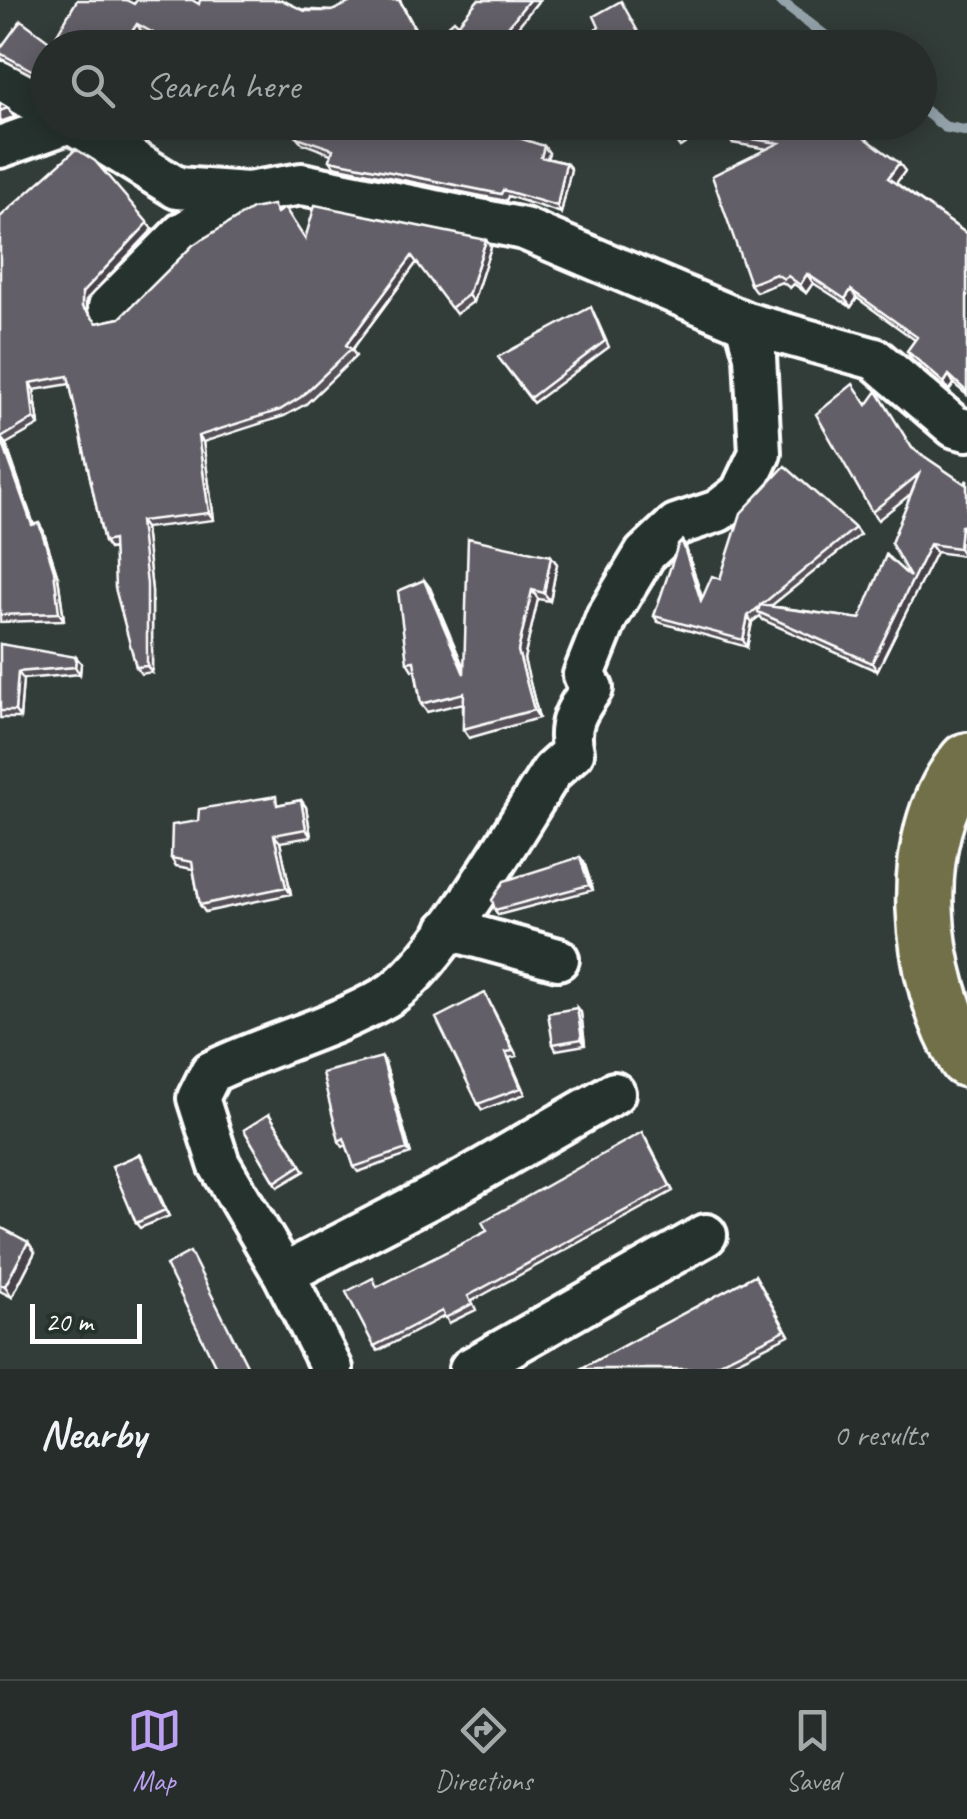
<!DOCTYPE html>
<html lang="en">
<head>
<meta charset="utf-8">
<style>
	body { margin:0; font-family:Caveat,sans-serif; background:#2e3533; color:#f1f3f6 }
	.scale { position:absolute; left:30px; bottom:25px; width:112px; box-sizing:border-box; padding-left:10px; border:5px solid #fff; border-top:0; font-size:28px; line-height:35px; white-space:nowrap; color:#fff; -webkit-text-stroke:8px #26332d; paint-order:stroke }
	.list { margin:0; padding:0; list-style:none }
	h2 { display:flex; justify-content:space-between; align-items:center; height:130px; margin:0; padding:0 40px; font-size:42px }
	h2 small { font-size:32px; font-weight:400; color:#a4a8a9 }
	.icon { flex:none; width:55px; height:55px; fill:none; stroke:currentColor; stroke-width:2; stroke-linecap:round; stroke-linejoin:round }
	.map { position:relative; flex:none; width:967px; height:1369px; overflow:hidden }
	.search { position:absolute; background:#262d2b; box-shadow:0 5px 25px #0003; left:30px; right:30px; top:30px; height:110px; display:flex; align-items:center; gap:25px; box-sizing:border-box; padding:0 35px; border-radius:55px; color:#a4a8a9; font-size:38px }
	.sheet { height:310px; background:#262d2b }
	nav { display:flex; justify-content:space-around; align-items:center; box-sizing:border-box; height:140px; border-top:2px solid #424947; background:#262d2b; font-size:28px; color:#a4a8a9 }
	nav a { display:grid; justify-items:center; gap:5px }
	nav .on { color:#bca0f2 }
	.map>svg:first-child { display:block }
</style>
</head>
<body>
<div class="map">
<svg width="967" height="1369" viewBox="0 0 967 1369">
	<rect width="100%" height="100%" fill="#323c39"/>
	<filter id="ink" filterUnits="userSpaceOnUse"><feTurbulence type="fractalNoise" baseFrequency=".01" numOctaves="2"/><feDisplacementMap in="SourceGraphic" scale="20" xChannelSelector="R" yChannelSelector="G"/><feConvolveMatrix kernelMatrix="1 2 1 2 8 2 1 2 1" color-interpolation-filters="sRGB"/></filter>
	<g filter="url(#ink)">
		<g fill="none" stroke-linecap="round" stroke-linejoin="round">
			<!-- stream -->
			<path stroke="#94a3aa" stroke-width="11" d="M 779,0 L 841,48
				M 920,107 L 945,127 L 967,131"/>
			<defs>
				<path id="minor" d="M 0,82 L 48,108
					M 71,122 L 177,188 L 248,193
					M 0,147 L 70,122
					M 109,307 L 183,233 L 248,193 L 302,184 L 524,229 L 746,323 L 875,359 L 955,427 L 967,430
					M 448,929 L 558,959
					M 284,1274 L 457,1184 L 614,1093
					M 332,1369 L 284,1274 L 219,1164 L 198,1098 L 211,1072 C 268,1044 331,1029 386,997 C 437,967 516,826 552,771 L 573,752 C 566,725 577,709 592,688 L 584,675 L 607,617 L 645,554 L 676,525 L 718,511 L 741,493 L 760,453 L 755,356 L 746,323
					M 470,1369 L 706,1235"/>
				<path id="primary" d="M 967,761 C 903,838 919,979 967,1059"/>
			</defs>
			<!-- minor casing -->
			<use href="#minor" stroke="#fff" stroke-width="48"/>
			<!-- primary casing -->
			<use href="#primary" stroke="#fff" stroke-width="62"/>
			<!-- minor -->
			<use href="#minor" stroke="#26332d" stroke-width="40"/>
			<!-- primary -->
			<use href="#primary" stroke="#71704a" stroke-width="55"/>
		</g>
		<!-- wall -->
		<path fill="#565159" stroke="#fff" stroke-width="2.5" d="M 400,0 L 425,47 L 458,24 L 478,0 L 539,0 L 511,35 L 520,48 L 172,48 L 141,31 L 130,48 L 48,48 L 48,83 L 2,59 L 0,55 L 0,49 L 52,43 L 134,4 L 199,4 L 332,11 Z
			M 0,103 L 8,108 L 14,117 L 0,122 Z
			M 662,122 L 690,122 L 697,136 L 680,147 Z
			M 736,122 L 905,171 L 896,183 L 967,234 L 967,395 L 954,384 L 949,391 L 912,360 L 907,351 L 915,340 L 857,298 L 851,307 L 813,283 L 806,293 L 794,284 L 790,288 L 782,282 L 756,292 L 750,284 L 768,149 L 732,143 L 726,135 Z
			M 502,133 L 544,146 L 549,153 L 547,158 L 566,163 L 571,169 L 561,213 L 508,196 L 506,201 L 334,166 L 330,160 L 331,154 L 302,143 L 297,137 Z
			M 277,212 L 305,239 L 491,247 L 473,302 L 456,314 L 417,262 L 352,350 L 356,356 L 306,404 L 284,416 L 203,442 L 214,520 L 145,528 L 152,591 L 152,672 L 141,674 L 136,667 L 113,548 L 109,549 L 104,542 L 70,384 L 34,390 L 39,425 L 6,444 L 34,525 L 43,530 L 58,577 L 64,620 L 0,622 L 0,217 L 148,223 L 153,229 L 86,300 L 86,312 L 97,323 L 120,318 Z
			M 594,313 L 609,347 L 533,403 L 498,357 Z
			M 867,405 L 913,449 L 965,484 L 967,480 L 967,534 L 964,556 L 936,552 L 877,671 L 763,620 L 760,616 L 752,622 L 747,647 L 658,622 L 654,616 L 682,541 L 686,548 L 702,598 L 720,579 L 855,528 L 860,535 L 771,606 L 860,619 L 910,577 L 912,493 L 878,520 L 872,512 Z
			M 551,556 L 557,564 L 550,601 L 538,599 L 524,659 L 539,718 L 469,738 L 463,729 L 463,703 L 427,712 L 421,704 L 415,670 L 412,670 L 407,662 L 424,580 L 430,588 L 464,669 Z
			M 0,644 L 81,663 L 80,674 L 23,679 L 20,718 L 0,718 Z
			M 301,800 L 306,807 L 311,837 L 280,842 L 291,894 L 205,912 L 200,905 L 193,869 L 176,866 L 171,858 L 198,821 Z
			M 580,857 L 584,862 L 593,890 L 498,915 L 495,910 Z
			M 488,999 L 517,1056 L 509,1058 L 525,1094 L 482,1110 L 478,1104 Z
			M 581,1013 L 585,1045 L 556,1050 L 553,1044 Z
			M 382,1057 L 385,1063 L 411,1154 L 358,1172 L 354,1167 L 347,1145 L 343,1147 L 339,1141 Z
			M 269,1114 L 305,1171 L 278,1187 L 244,1130 Z
			M 646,1138 L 673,1191 L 472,1301 L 476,1310 L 449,1323 L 445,1316 L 378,1351 L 374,1346 L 378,1287 L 487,1231 Z
			M 140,1154 L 169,1216 L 140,1228 L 136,1223 Z
			M 0,1227 L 28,1242 L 35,1252 L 12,1297 L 0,1291 Z
			M 755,1275 L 789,1335 L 721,1369 L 580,1369 Z"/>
		<!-- shaded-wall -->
		<path fill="#464248" stroke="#fff" stroke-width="2.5" d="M 529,0 L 539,0 L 511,35 L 506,29 Z
			M 137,24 L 141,31 L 130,48 L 121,48 Z
			M 500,122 L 509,122 L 499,137 L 494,130 Z
			M 544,146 L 549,153 L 545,164 L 541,157 Z
			M 566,163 L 571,169 L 561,213 L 557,206 Z
			M 899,163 L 905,171 L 894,186 L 888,178 Z
			M 148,223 L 153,229 L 86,300 L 86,314 L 82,307 L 82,293 Z
			M 486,240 L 491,247 L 473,302 L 468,295 Z
			M 412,256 L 417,262 L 351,351 L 346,345 Z
			M 807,274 L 813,283 L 806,293 L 800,285 Z
			M 851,290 L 857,298 L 851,307 L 845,299 Z
			M 949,375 L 954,384 L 949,391 L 944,383 Z
			M 30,383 L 34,390 L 39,425 L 34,418 Z
			M 198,436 L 203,442 L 214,520 L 209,513 Z
			M 1,438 L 6,444 L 36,532 L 32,525 Z
			M 140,521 L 145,528 L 152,591 L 152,672 L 147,666 Z
			M 39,523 L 43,530 L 58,577 L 64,620 L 59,613 Z
			M 961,526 L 967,535 L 964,556 L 959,548 Z
			M 682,541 L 686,548 L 705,607 L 701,601 Z
			M 930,544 L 936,552 L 877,671 L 872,663 Z
			M 551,556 L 557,564 L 550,601 L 544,593 Z
			M 424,580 L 430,588 L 470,682 L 464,674 Z
			M 532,590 L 538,599 L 524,659 L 539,718 L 534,710 L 518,651 Z
			M 748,616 L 752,622 L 747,647 L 743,640 Z
			M 76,657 L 81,663 L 80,674 L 75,667 Z
			M 18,672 L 23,679 L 20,718 L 15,711 Z
			M 301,800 L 306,807 L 311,837 L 306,829 Z
			M 274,835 L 280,842 L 291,894 L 286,887 Z
			M 580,857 L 584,862 L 593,890 L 589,885 Z
			M 577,1008 L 581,1013 L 585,1045 L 582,1039 Z
			M 382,1057 L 385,1063 L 411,1154 L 407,1149 Z
			M 140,1154 L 144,1160 L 169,1216 L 165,1210 Z
			M 28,1242 L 35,1252 L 12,1297 L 5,1286 Z"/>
		<!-- building -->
		<path fill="#645e67" stroke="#fff" stroke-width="2.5" d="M 77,0 L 126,0 L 134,4 L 137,0 L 192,0 L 199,4 L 200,0 L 282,0 L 305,11 L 332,11 L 355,0 L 399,0 L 424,47 L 454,20 L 458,24 L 478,0 L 529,0 L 506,29 L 517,43 L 511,48 L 180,48 L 137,24 L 121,48 L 48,48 L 48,79 L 0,53 L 0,49 L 21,20 L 52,43 Z
			M 621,1 L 647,48 L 596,48 L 588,34 L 599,27 L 594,16 Z
			M 0,103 L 8,108 L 0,111 Z
			M 300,122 L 500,122 L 494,130 L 544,146 L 541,157 L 566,163 L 557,206 L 503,190 L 501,194 L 330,160 L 333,149 L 297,137 Z
			M 662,122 L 688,122 L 691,128 L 674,139 Z
			M 736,122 L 829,122 L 852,128 L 899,163 L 888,178 L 967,234 L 967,392 L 949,375 L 944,383 L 907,351 L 917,337 L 851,290 L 845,299 L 807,274 L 800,285 L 788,276 L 784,279 L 776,274 L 750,284 L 712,176 L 779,143 L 726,135 Z
			M 76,149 L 95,161 L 148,223 L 82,293 L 82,307 L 97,323 L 120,318 L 193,245 L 252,209 L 273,205 L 277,213 L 285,208 L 305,239 L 315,205 L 486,240 L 468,295 L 451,308 L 412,256 L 346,345 L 351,349 L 301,397 L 280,410 L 198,436 L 209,513 L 140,521 L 147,584 L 147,666 L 136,667 L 115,588 L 113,540 L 104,542 L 68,376 L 30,383 L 34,418 L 1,438 L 32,525 L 39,523 L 54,570 L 59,613 L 0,615 L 0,217 Z
			M 591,307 L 605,341 L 530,398 L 498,357 Z
			M 853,384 L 867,405 L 877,391 L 912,448 L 965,484 L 967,480 L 967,525 L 961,526 L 959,548 L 930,544 L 872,663 L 758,612 L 760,605 L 860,619 L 886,555 L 910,577 L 891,543 L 919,474 L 872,512 L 816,414 Z
			M 785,466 L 855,528 L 748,616 L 743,640 L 654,616 L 678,545 L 682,541 L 701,601 L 712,576 L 720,579 L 741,513 Z
			M 468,538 L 551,556 L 544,593 L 532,590 L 518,651 L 534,710 L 463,729 L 464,693 L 421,704 L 414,661 L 407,662 L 398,591 L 424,580 L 464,674 Z
			M 0,644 L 76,657 L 75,667 L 18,672 L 15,711 L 0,711 Z
			M 276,796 L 277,805 L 301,800 L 306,829 L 274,835 L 286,887 L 200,905 L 192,862 L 171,858 L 172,825 L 198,821 L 199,809 Z
			M 580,857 L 589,885 L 495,910 L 492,900 L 504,881 Z
			M 485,993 L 513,1051 L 506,1052 L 521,1088 L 478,1104 L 436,1018 Z
			M 577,1008 L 582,1039 L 553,1044 L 548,1013 Z
			M 382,1057 L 407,1149 L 354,1167 L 344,1138 L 339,1141 L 322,1073 Z
			M 269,1114 L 301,1165 L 275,1182 L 244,1130 Z
			M 642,1132 L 670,1186 L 468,1296 L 472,1304 L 445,1318 L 442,1311 L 374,1346 L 346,1292 L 373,1278 L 377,1287 L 487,1231 L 482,1222 Z
			M 140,1154 L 165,1210 L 136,1223 L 112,1166 Z
			M 0,1227 L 28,1242 L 5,1286 L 0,1284 Z
			M 190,1252 L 249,1369 L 217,1369 L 166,1265 Z
			M 755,1275 L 785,1330 L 707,1369 L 580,1369 Z"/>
	</g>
</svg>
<div class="scale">20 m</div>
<div class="search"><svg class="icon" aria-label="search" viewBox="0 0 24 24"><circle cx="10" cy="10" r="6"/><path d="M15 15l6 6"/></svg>Search here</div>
</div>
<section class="sheet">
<h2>Nearby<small>0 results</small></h2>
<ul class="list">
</ul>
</section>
<nav>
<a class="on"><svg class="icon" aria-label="map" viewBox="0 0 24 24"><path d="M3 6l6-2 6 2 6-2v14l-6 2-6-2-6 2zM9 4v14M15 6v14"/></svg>Map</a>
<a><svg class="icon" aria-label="directions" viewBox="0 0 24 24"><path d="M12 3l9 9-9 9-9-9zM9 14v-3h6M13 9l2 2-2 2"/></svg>Directions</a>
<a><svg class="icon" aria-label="saved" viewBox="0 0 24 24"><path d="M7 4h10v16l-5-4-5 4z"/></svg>Saved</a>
</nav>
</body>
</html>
